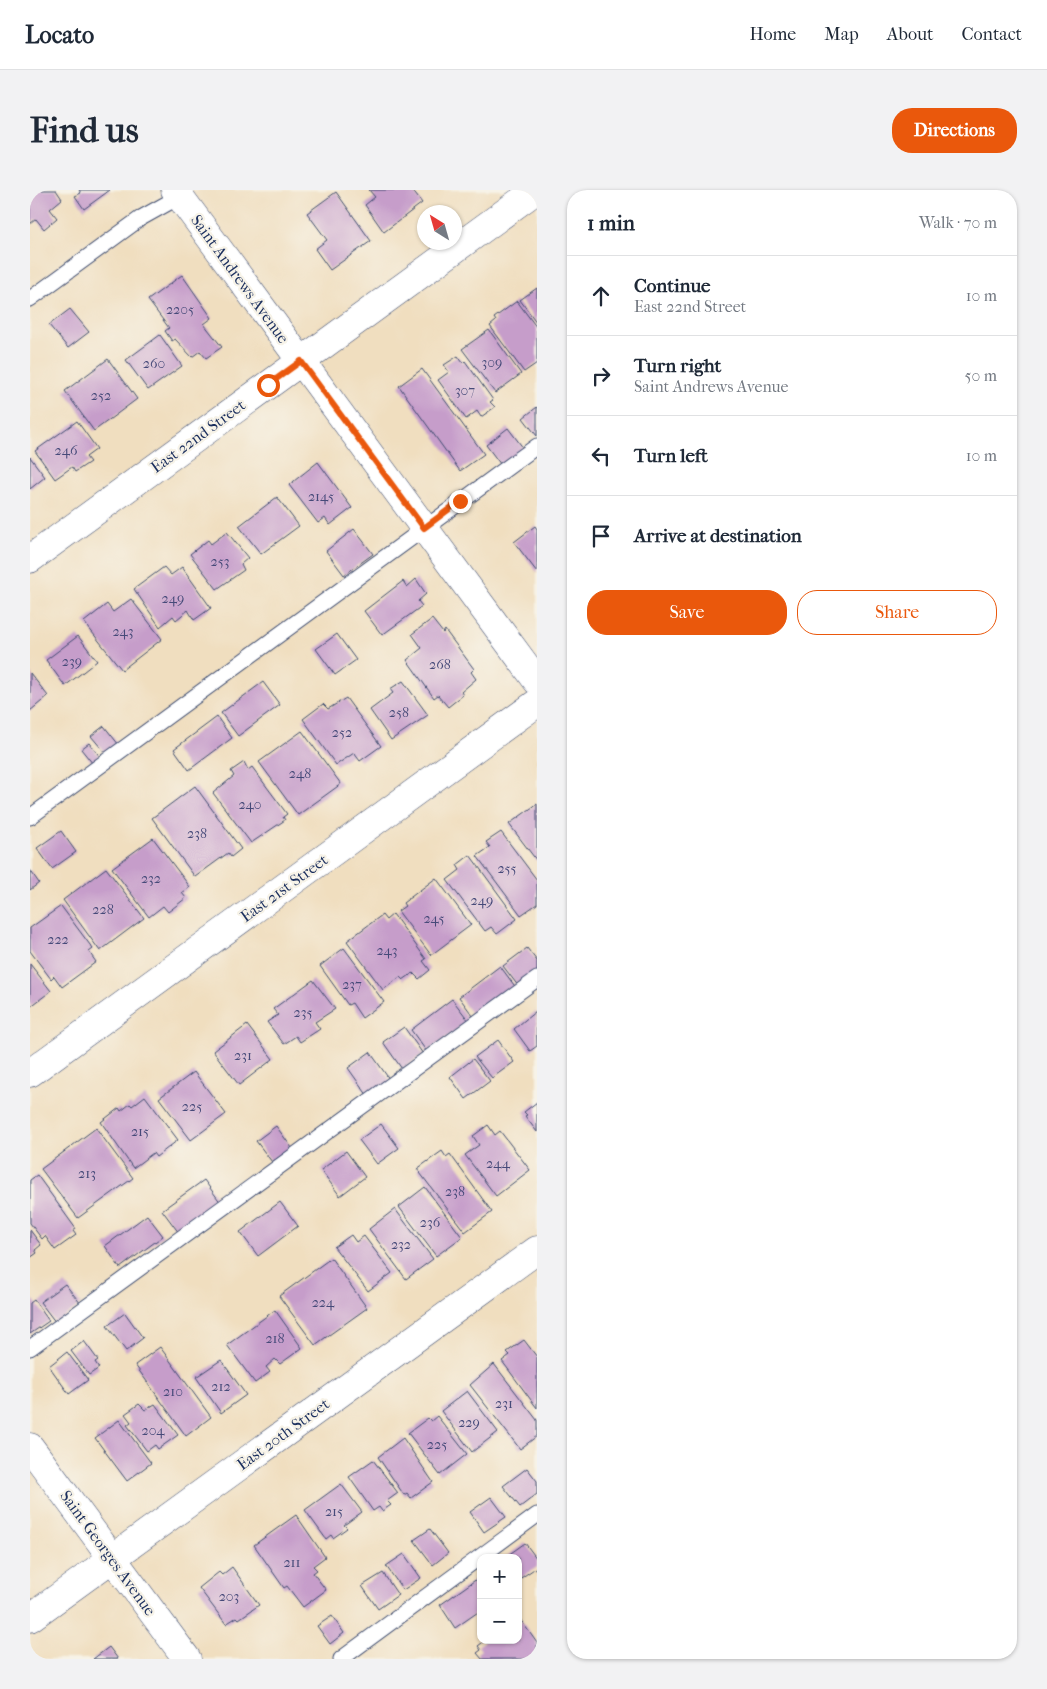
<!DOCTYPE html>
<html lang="en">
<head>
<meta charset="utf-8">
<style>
	body { margin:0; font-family:"IM FELL French Canon",serif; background:#f2f2f3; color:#1f2937 }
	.controls { position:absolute; right:15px; bottom:15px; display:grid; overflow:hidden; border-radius:10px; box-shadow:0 1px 4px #0004 }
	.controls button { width:45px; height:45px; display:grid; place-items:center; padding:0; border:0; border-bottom:1px solid #e0e1e3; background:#fff; color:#1f2937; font:25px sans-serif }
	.compass { position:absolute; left:387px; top:15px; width:45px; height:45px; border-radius:50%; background:#fff; box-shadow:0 1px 4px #0004; rotate:323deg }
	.stop { position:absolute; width:15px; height:15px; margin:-11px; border:4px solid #ea580c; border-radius:50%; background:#fff }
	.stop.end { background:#ea580c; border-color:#fff; box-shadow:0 1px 5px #0008 }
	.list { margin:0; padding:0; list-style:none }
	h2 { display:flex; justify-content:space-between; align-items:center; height:65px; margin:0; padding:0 20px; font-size:21px }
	h2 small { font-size:16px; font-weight:400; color:#747a83 }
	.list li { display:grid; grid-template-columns:32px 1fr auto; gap:15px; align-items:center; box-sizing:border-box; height:80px; padding:0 20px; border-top:1px solid #e0e1e3 }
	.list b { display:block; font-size:19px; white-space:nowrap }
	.list p { margin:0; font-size:16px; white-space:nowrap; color:#747a83 }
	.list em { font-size:16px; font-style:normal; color:#747a83 }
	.actions { display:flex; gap:10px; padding:15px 20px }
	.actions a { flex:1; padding:11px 0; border:1px solid #ea580c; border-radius:20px; text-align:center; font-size:18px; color:#ea580c }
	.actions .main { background:#ea580c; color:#fff }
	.icon { flex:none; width:28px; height:28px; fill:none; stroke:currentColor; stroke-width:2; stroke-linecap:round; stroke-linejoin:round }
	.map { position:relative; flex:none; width:507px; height:1469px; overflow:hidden; border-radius:20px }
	header { display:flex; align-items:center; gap:30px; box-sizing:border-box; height:70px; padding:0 25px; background:#fff; border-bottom:1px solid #e0e1e3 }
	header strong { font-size:24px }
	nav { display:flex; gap:28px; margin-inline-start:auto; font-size:18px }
	.intro { display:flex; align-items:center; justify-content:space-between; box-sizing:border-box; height:120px; padding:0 30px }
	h1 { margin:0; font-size:35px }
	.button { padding:12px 22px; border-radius:20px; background:#ea580c; color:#fff; font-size:18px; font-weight:700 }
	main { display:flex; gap:30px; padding:0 30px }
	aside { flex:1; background:#fff; border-radius:20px; box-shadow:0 1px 4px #0004 }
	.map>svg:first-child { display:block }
</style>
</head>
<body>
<header>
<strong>Locato</strong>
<nav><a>Home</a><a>Map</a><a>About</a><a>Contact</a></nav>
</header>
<div class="intro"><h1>Find us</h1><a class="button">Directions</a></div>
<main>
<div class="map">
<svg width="507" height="1469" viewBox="0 0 507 1469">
	<rect width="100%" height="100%" fill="#f7f3e8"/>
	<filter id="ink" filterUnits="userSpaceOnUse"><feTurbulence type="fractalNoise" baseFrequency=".02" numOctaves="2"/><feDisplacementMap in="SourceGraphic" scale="10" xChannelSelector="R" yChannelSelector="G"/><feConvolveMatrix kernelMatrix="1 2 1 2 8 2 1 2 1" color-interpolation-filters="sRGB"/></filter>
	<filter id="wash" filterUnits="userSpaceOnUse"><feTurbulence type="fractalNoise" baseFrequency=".0096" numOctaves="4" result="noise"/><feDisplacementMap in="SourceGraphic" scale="20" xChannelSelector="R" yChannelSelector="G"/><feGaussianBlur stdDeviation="1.12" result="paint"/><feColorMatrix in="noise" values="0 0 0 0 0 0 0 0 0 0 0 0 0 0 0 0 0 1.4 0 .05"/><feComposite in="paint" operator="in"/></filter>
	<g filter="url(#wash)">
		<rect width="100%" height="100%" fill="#f0debf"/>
		<g id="blocks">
			<!-- building -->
			<path fill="#c69dca" d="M 0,0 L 26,0 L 32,9 L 20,19 L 27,28 L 14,39 L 6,29 L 0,34 Z
				M 49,0 L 80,0 L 54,19 L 45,6 L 51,3 Z
				M 339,0 L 382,0 L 392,13 L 354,42 L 335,15 L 345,7 Z
				M 306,2 L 341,51 L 300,80 L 285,59 L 297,50 L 277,23 Z
				M 152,85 L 182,128 L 174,134 L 192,157 L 176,168 L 170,161 L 162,167 L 145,149 L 142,151 L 135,141 L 139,138 L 118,110 Z
				M 507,98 L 507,133 L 490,110 Z
				M 487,111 L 507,138 L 507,173 L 494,182 L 460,136 L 466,131 L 464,128 Z
				M 40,119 L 59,142 L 38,158 L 19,135 Z
				M 459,140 L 491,184 L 465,203 L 432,159 Z
				M 130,145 L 152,176 L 118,200 L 96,170 Z
				M 428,166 L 433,173 L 435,171 L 463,210 L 460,212 L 465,217 L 451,227 L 447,221 L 436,229 L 408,190 L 419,182 L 414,175 Z
				M 78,169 L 107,209 L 64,241 L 35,201 Z
				M 392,179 L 454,264 L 430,281 L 369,196 Z
				M 507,217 L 507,246 L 493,228 Z
				M 47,231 L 67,259 L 56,267 L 60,272 L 45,282 L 42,277 L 25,289 L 5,261 Z
				M 478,238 L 497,263 L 474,279 L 456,255 Z
				M 0,267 L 15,287 L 0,299 Z
				M 288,272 L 322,318 L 300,335 L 295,328 L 288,333 L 259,295 Z
				M 247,307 L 269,336 L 231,364 L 209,336 Z
				M 505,336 L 507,339 L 507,382 L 484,352 Z
				M 324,339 L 343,364 L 314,385 L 296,361 Z
				M 197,342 L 218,368 L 211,374 L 214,380 L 187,399 L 160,364 L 178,350 L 181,354 Z
				M 134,377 L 141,385 L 152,377 L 181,418 L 164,430 L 158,420 L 146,430 L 143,426 L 130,437 L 104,399 Z
				M 386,389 L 396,404 L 388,411 L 392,416 L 352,445 L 334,421 L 373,391 L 377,397 Z
				M 101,409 L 132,449 L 92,480 L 54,432 L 77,414 L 83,422 Z
				M 402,429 L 413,443 L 415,440 L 444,479 L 441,482 L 446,489 L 431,502 L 433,505 L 418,517 L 408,505 L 404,508 L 377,470 L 392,458 L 382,444 Z
				M 307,444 L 326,470 L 305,485 L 286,459 Z
				M 48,446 L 67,471 L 35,496 L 16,470 Z
				M 0,483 L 18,506 L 0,521 Z
				M 373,491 L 398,525 L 361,550 L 340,520 L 363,503 L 360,499 Z
				M 233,492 L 250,515 L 208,546 L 191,523 Z
				M 316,508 L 351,556 L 330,571 L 324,563 L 306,575 L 273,529 L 293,514 L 298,519 Z
				M 187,527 L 202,548 L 159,580 L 144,559 Z
				M 74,536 L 89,555 L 77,565 L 61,546 Z
				M 272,541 L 311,594 L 268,625 L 229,572 Z
				M 59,553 L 71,568 L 63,574 L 51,559 Z
				M 214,572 L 218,580 L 222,577 L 257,624 L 253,627 L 255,630 L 221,653 L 183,603 L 204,586 L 201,581 Z
				M 165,596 L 211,659 L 201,667 L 198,663 L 165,687 L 122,628 Z
				M 507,614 L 507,671 L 479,634 Z
				M 31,641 L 46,662 L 22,679 L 7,658 Z
				M 471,642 L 507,690 L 507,714 L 491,725 L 447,666 L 460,657 L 456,652 Z
				M 123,648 L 160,697 L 152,703 L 156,708 L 138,722 L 133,716 L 119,727 L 82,678 Z
				M 440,665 L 487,729 L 467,744 L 461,737 L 455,741 L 417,690 L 430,680 L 427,675 Z
				M 76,678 L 114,728 L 70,761 L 33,710 Z
				M 0,680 L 9,693 L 0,700 Z
				M 406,688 L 441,735 L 401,765 L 368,721 L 375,716 L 373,713 Z
				M 31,716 L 63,759 L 59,762 L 66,772 L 32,797 L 24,786 L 21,789 L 0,761 L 0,738 Z
				M 363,724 L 396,769 L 393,771 L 400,780 L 389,789 L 383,783 L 373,790 L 370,787 L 353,800 L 317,751 L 352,725 L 356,730 Z
				M 314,758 L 354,812 L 332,828 L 322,813 L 318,815 L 290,776 Z
				M 497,758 L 507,771 L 507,783 L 489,797 L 473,776 Z
				M 0,774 L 21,801 L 0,817 Z
				M 470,776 L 487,799 L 446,830 L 429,807 Z
				M 283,790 L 305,819 L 285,832 L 290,839 L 270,852 L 266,846 L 254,854 L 237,832 L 248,825 L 243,819 Z
				M 422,809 L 439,831 L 397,862 L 381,840 Z
				M 506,821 L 507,856 L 500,861 L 484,839 Z
				M 217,835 L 243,869 L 209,895 L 183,861 Z
				M 374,837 L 393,864 L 372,879 L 353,852 Z
				M 468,850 L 484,872 L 462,888 L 445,867 Z
				M 340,862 L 362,893 L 340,909 L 318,878 Z
				M 443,869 L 460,891 L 436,909 L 420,887 Z
				M 164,882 L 196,924 L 161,950 L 129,908 Z
				M 115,906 L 148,950 L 126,967 L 123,963 L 103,978 L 71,932 L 89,918 L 91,921 L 100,914 L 102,916 Z
				M 507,912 L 507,942 L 495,926 L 497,925 L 494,922 Z
				M 351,934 L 369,958 L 347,974 L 329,950 Z
				M 458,935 L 465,945 L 470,941 L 500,980 L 466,1006 L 435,965 L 449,955 L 443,946 Z
				M 246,936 L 262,958 L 242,972 L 226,951 Z
				M 66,938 L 103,988 L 48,1028 L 11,979 Z
				M 316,961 L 335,987 L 310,1006 L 291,980 Z
				M 412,961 L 416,967 L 420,964 L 462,1022 L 435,1042 L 387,979 Z
				M 7,985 L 46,1039 L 43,1041 L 46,1045 L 25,1060 L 15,1046 L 12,1049 L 0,1033 L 0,990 Z
				M 174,990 L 191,1013 L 149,1043 L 132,1020 Z
				M 395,997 L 432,1047 L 406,1066 L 369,1017 Z
				M 250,1012 L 268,1036 L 228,1066 L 210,1042 Z
				M 365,1019 L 403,1069 L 376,1089 L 339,1039 Z
				M 117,1025 L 133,1046 L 90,1078 L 75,1056 Z
				M 0,1040 L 11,1055 L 5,1060 L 7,1063 L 0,1068 Z
				M 321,1045 L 326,1052 L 334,1046 L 362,1083 L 338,1101 L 304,1057 Z
				M 301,1068 L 337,1118 L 285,1155 L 249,1106 Z
				M 35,1094 L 51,1114 L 26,1133 L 10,1112 Z
				M 4,1110 L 19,1131 L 0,1144 L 0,1113 Z
				M 245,1120 L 272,1158 L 250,1174 L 245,1169 L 236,1177 L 240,1182 L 225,1193 L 197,1155 Z
				M 95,1123 L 113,1148 L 96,1161 L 77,1136 Z
				M 494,1150 L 507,1167 L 507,1218 L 472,1171 L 480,1165 L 477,1162 Z
				M 54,1151 L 68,1170 L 65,1172 L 69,1178 L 59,1185 L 41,1161 Z
				M 130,1157 L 181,1227 L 156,1246 L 105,1175 Z
				M 37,1162 L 58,1190 L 39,1204 L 19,1176 Z
				M 191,1170 L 216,1205 L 191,1223 L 166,1187 Z
				M 464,1174 L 507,1230 L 507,1246 L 490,1259 L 440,1195 Z
				M 437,1201 L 468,1242 L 442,1262 L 411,1221 Z
				M 109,1214 L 115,1220 L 125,1214 L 148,1245 L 128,1259 L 125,1255 L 117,1261 L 97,1235 L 101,1232 L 95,1224 Z
				M 407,1226 L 437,1264 L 410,1285 L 378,1243 L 398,1228 L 401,1231 Z
				M 89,1230 L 121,1273 L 97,1291 L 65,1248 Z
				M 373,1248 L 403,1292 L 381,1308 L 377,1303 L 374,1305 L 348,1267 Z
				M 343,1270 L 368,1303 L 357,1311 L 361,1315 L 352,1321 L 349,1317 L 343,1321 L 319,1287 Z
				M 497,1278 L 507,1291 L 507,1304 L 490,1317 L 473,1296 Z
				M 311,1294 L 332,1322 L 314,1335 L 317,1338 L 303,1348 L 301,1345 L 296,1349 L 275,1320 Z
				M 461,1307 L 476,1327 L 454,1342 L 440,1322 Z
				M 266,1325 L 295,1367 L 283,1376 L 287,1380 L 283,1383 L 296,1400 L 273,1417 L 257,1396 L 254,1398 L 224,1355 Z
				M 400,1339 L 418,1363 L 403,1375 L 384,1350 Z
				M 495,1353 L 507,1369 L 507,1377 L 488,1390 L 488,1368 L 474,1368 Z
				M 374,1364 L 391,1388 L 373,1400 L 356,1376 Z
				M 202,1377 L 229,1415 L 209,1429 L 207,1427 L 196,1434 L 169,1398 L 189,1382 L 192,1385 Z
				M 353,1383 L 368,1405 L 348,1419 L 332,1396 Z
				M 451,1386 L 451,1420 L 425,1438 L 410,1415 Z
				M 302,1426 L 314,1443 L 300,1454 L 287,1436 Z
				M 490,1429 L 507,1453 L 507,1469 L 452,1469 L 447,1463 L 451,1460 L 448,1456 L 456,1450 L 488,1450 Z
				M 79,1457 L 88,1469 L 63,1469 Z"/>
		</g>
	</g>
	<g filter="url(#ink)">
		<use href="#blocks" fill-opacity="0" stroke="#3b496d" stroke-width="1"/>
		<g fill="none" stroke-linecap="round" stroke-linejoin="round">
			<defs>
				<path id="service" d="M 0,109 L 111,28 L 154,4
					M 0,627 L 507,256
					M 0,1158 L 507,789
					M 311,1469 L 507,1325"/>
				<path id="minor" d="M 145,0 L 507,491
					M 0,369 L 506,0
					M 0,883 L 507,513
					M 0,1428 L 507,1060"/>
				<path id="tertiary" d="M 0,1257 L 157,1469"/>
			</defs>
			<!-- service casing -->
			<use href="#service" stroke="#3b496d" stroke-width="17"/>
			<!-- minor casing -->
			<use href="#minor" stroke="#3b496d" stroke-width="29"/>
			<!-- tertiary casing -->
			<use href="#tertiary" stroke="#3b496d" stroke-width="29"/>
			<!-- service -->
			<use href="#service" stroke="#fff" stroke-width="15"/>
			<!-- minor -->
			<use href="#minor" stroke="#fff" stroke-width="28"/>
			<!-- tertiary -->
			<use href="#tertiary" stroke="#fff" stroke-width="28"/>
		</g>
	</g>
	<g fill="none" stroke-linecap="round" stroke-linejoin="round" filter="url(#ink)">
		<!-- route -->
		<path stroke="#ea580c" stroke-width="6" d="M 238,195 L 271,171 L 394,338 L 430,311"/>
	</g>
	<g text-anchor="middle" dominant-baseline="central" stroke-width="4.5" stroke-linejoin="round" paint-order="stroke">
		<!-- number labels -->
		<g font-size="14" fill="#464a79">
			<text x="150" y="119">2205</text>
			<text x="462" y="172">309</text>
			<text x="124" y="173">260</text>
			<text x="435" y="200">307</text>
			<text x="71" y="205">252</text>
			<text x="36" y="260">246</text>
			<text x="291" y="306">2145</text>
			<text x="190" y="371">253</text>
			<text x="143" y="408">249</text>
			<text x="93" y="441">243</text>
			<text x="42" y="471">239</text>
			<text x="410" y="474">268</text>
			<text x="369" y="522">258</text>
			<text x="312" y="542">252</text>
			<text x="270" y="583">248</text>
			<text x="220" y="614">240</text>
			<text x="167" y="643">238</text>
			<text x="477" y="678">255</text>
			<text x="121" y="688">232</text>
			<text x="452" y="710">249</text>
			<text x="73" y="719">228</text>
			<text x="404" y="728">245</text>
			<text x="28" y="749">222</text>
			<text x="357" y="760">243</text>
			<text x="322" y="794">237</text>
			<text x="273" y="822">235</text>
			<text x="213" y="865">231</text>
			<text x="162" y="916">225</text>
			<text x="110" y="941">215</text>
			<text x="468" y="973">244</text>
			<text x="57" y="983">213</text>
			<text x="425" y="1001">238</text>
			<text x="400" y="1032">236</text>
			<text x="371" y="1054">232</text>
			<text x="293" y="1112">224</text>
			<text x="245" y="1148">218</text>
			<text x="191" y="1196">212</text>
			<text x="143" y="1201">210</text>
			<text x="474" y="1213">231</text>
			<text x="439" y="1232">229</text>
			<text x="123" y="1240">204</text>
			<text x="407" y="1254">225</text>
			<text x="304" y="1321">215</text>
			<text x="262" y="1372">211</text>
			<text x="199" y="1406">203</text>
		</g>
		<!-- street labels -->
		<g font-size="16" fill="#1b2f5e" stroke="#f7f3e8">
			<text transform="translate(210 89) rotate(54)">Saint Andrews Avenue</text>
			<text transform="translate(168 246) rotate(-36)">East 22nd Street</text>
			<text transform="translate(254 698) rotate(-36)">East 21st Street</text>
			<text transform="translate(253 1244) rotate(-36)">East 20th Street</text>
			<text transform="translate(78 1363) rotate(54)">Saint Georges Avenue</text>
		</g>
	</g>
</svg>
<div class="controls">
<button>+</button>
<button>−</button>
</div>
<svg class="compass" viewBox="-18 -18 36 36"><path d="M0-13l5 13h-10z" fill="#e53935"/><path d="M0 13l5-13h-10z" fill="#747a83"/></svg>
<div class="stop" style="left:238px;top:195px"></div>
<div class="stop end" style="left:430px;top:311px"></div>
</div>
<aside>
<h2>1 min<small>Walk · 70 m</small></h2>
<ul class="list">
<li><svg class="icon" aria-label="ahead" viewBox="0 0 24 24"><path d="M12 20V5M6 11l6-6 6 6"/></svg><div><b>Continue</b><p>East 22nd Street</p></div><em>10 m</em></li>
<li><svg class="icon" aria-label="right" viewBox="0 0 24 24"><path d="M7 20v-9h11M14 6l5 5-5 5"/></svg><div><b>Turn right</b><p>Saint Andrews Avenue</p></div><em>50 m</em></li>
<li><svg class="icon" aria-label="left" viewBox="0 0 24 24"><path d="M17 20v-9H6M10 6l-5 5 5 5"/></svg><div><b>Turn left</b></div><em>10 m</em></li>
<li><svg class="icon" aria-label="arrive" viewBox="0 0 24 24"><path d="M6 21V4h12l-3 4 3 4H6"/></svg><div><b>Arrive at destination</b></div></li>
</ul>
<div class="actions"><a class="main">Save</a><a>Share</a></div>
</aside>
</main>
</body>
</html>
